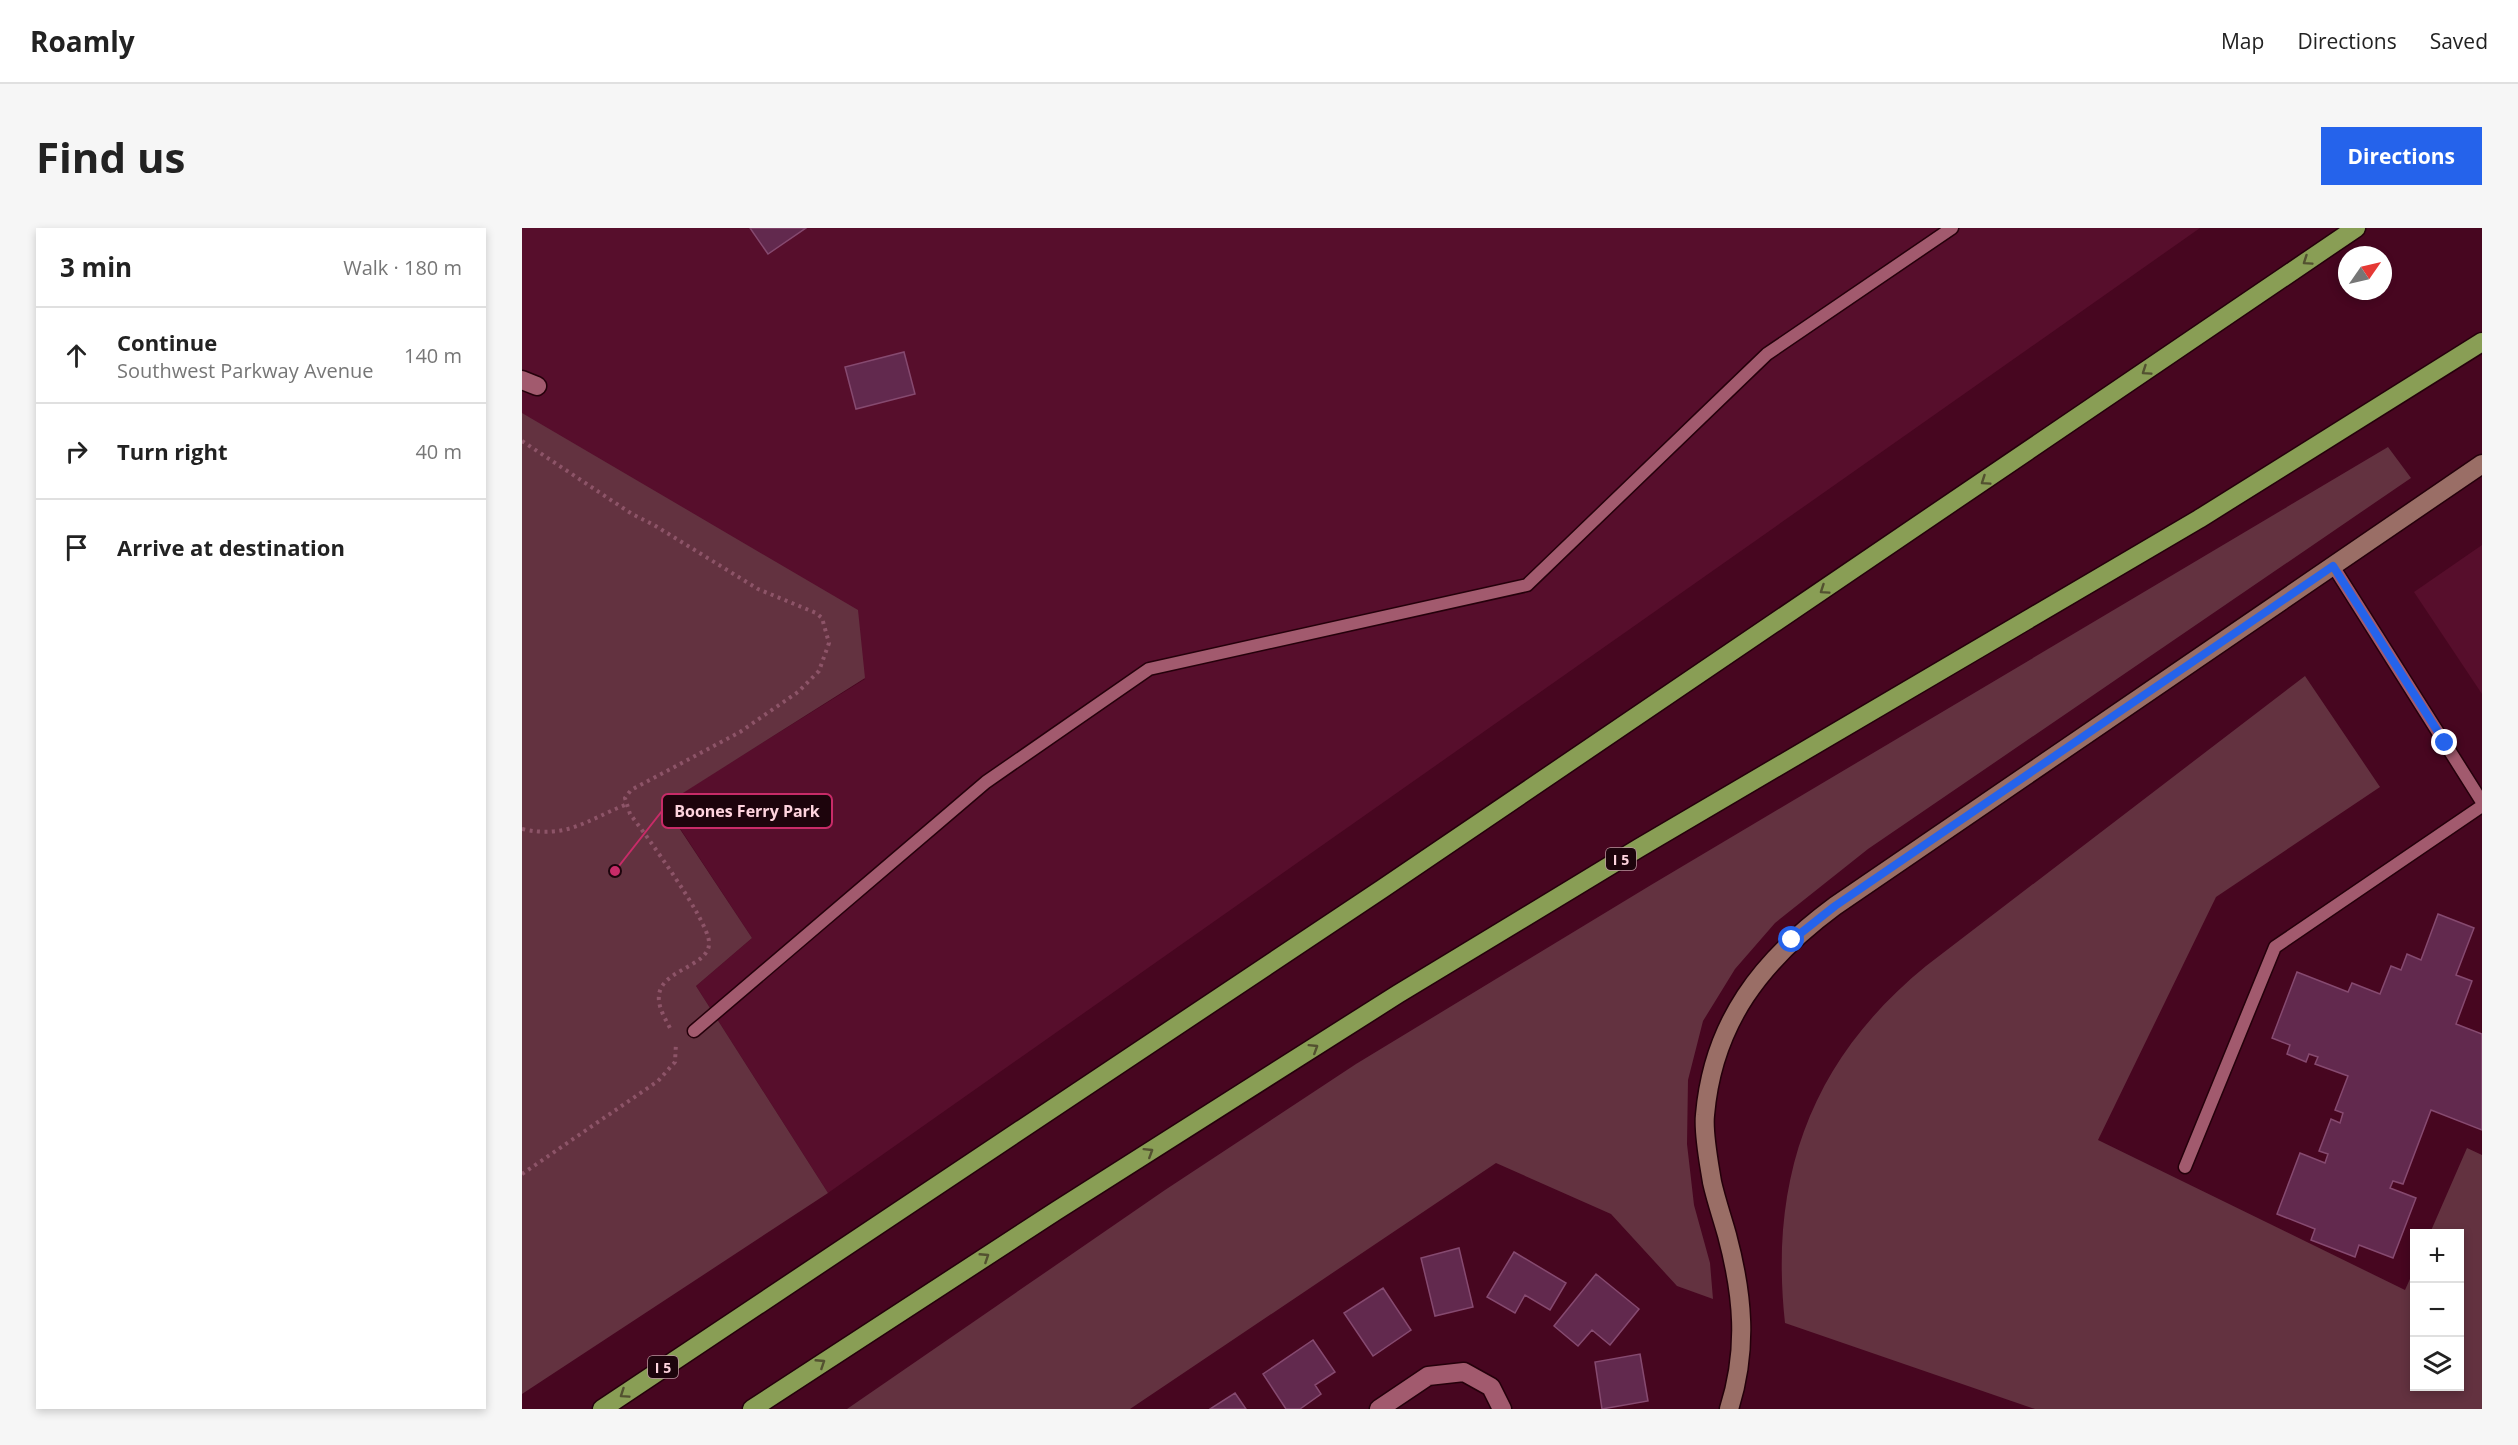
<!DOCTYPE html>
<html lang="en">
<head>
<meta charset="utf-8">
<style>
	body { margin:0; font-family:"Open Sans",sans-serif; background:#f6f6f6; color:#222 }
	.controls { position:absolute; right:18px; bottom:18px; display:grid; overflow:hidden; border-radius:0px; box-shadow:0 3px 9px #0003 }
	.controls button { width:54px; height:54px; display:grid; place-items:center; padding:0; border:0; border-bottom:2px solid #e0e0e0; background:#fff; color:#222; font:30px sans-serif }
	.compass { position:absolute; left:1816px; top:18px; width:54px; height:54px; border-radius:50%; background:#fff; box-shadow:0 3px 9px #0003; rotate:56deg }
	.stop { position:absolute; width:18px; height:18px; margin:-14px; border:4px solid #2563eb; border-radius:50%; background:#fff }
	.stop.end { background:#2563eb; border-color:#fff; box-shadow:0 2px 6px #0008 }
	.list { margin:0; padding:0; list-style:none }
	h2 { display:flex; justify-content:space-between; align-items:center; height:78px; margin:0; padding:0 24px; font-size:26px }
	h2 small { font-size:20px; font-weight:400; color:#767676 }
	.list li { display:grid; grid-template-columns:39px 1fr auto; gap:18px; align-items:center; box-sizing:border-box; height:96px; padding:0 24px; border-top:2px solid #e0e0e0 }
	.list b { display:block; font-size:22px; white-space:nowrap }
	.list p { margin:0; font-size:20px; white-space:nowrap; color:#767676 }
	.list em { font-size:20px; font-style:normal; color:#767676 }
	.icon { flex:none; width:33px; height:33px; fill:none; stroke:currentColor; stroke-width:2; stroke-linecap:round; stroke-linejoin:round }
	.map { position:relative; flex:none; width:1960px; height:1181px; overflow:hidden; border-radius:0px }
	header { display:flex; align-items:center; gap:36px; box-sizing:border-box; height:84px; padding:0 30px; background:#fff; border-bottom:2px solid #e0e0e0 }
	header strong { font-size:28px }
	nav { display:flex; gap:33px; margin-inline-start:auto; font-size:21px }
	.intro { display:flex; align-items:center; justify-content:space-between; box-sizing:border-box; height:144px; padding:0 36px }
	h1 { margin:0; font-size:42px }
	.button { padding:15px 27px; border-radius:0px; background:#2563eb; color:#fff; font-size:21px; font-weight:700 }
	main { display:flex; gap:36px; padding:0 36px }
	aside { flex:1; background:#fff; border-radius:0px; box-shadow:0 3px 9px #0003 }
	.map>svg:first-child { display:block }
</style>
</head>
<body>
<header>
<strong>Roamly</strong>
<nav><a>Map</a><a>Directions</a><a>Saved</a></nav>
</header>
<div class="intro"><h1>Find us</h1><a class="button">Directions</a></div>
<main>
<aside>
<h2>3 min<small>Walk · 180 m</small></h2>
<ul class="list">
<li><svg class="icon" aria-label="ahead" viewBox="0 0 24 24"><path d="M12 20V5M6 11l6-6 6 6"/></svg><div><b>Continue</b><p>Southwest Parkway Avenue</p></div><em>140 m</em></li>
<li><svg class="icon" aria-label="right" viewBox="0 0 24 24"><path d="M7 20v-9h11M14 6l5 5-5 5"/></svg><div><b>Turn right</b></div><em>40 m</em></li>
<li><svg class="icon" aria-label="arrive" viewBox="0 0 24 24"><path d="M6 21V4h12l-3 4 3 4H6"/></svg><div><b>Arrive at destination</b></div></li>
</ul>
</aside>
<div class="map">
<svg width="1960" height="1181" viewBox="0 0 1960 1181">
	<rect width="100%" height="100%" fill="#470620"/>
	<!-- built -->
	<path fill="#570e2c" d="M 0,0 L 1678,0 L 306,965 L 174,758 L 230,710 L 142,576 L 343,451 L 0,187 Z
		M 1960,317 L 1960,466 L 1892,364 Z"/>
	<!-- green -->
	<path fill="#633240" d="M 0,185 L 336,382 L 343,450 L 142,577 L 230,710 L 174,758 L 306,965 L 0,1166 Z
		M 1866,219 L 1889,250 L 1346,621 L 1253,695 L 1213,741 L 1181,793 L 1166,852 L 1165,916 L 1172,977 L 1188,1035 L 1191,1071 L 1155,1058 L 1089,986 L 974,935 L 608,1181 L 325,1181 L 643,962 L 834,836 L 1129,657 Z
		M 1783,448 L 1858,559 L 1694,669 L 1576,912 L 1883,1062 L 1892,1042 L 1892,1158 L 1938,1158 L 1938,1006 L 1908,1005 L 1945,920 L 1960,927 L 1960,1181 L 1513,1181 L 1263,1095 C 1247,949 1289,832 1404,738 Z"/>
	<!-- building -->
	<path fill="#62294e" stroke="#864a70" stroke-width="1.5" d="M 228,0 L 284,0 L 246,26 Z
		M 382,124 L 393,166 L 334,181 L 323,139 Z
		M 1916,686 L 1952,700 L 1934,747 L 1950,753 L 1934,796 L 1960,806 L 1960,902 L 1909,882 L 1881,956 L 1871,953 L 1868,960 L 1894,970 L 1871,1030 L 1837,1017 L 1833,1029 L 1789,1012 L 1793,1001 L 1755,986 L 1778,925 L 1803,935 L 1806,926 L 1797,923 L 1809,891 L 1818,895 L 1821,885 L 1813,882 L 1826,848 L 1793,836 L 1796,829 L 1787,826 L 1784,834 L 1765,826 L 1768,817 L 1750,810 L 1775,744 L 1826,764 L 1830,755 L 1858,766 L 1869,738 L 1879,742 L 1885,726 L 1899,732 Z
		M 937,1020 L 951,1079 L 913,1088 L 899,1030 Z
		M 992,1024 L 1044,1055 L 1028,1082 L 1003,1067 L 993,1085 L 965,1069 Z
		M 1074,1046 L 1117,1081 L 1088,1117 L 1070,1102 L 1056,1118 L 1032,1098 Z
		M 861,1060 L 889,1102 L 851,1128 L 822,1085 Z
		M 791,1112 L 813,1144 L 793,1157 L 799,1166 L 778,1181 L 764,1181 L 741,1146 Z
		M 1118,1126 L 1126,1173 L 1080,1181 L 1073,1134 Z
		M 713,1165 L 724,1181 L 688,1181 Z"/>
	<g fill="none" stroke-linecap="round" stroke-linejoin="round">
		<defs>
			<path id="lane" d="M 1811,338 L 1960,574
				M 172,803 L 464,554 L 627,441 L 1005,357 L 1245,126 L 1430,0
				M 1663,939 L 1753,719 L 1960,578"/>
			<path id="street" d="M 0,152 L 15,158
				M 857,1181 L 906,1148 L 942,1144 L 969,1159 L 980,1181"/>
			<path id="secondary" d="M 1207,1181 C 1226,1121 1221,1067 1205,1007 C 1200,989 1194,972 1190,954 C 1187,935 1181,905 1183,887 C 1191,794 1240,732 1313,678 L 1960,236"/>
			<path id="highway" d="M 80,1181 L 860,661 L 1834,0
				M 230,1181 L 534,983 L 876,766 L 1117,620 L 1677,291 L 1960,114"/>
		</defs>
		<!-- lane casing -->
		<use href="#lane" stroke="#25000b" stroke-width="15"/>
		<!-- street casing -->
		<use href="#street" stroke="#25000b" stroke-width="21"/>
		<!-- secondary casing -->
		<use href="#secondary" stroke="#25000b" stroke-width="21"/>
		<!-- highway casing -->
		<use href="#highway" stroke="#25000b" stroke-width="21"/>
		<!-- path -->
		<path stroke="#8d5468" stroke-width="4" stroke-dasharray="3 4.5" stroke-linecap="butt" d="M 0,213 L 110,286 L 132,297 L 236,361 L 294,385 L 300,390 L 307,415 L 297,443 L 276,464 L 218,504 L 109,562 L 103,570 L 108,586 C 124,607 186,692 187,714 C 189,740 133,741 137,773 C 138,783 145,794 149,802
			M 0,601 C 45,611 65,592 103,577
			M 0,946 L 136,853 L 153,834 L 154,815"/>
		<!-- lane -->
		<use href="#lane" stroke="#a25a6e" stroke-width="12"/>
		<!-- street -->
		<use href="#street" stroke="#a25a6e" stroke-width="18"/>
		<!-- secondary -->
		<use href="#secondary" stroke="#9a6e66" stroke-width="18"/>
		<!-- highway -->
		<use href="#highway" stroke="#899e55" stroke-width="18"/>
	</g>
	<!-- one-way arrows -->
	<defs><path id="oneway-chevron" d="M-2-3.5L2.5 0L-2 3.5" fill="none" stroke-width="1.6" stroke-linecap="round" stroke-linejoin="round" transform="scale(1.5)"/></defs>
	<g stroke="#535130">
		<use href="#oneway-chevron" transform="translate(1785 33) rotate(146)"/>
		<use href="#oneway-chevron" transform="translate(1624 143) rotate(146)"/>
		<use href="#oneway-chevron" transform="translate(1463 253) rotate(146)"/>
		<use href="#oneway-chevron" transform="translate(1302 362) rotate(146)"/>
		<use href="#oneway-chevron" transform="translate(792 820) rotate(-32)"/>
		<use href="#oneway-chevron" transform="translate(627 924) rotate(-32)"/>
		<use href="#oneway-chevron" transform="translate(463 1029) rotate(-33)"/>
		<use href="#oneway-chevron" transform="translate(299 1135) rotate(-33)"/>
		<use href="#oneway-chevron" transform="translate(102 1166) rotate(146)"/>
	</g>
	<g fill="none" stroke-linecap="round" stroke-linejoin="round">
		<!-- route -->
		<path stroke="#2563eb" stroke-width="8" d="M 1270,712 L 1313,678 L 1811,338 L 1923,515"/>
	</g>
	<g text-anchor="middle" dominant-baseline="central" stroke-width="5" stroke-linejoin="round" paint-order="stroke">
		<!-- shield labels -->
		<g fill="#1d040c" stroke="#ba969f" stroke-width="1.5">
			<rect x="1084" y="620" width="30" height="22" rx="4.5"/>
			<rect x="126" y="1128" width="30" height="22" rx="4.5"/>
		</g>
		<g font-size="14" font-weight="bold" fill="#fed4de">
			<text x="1099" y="631">I 5</text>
			<text x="141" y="1139">I 5</text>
		</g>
	</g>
	<!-- callouts -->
	<path fill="none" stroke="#c82b68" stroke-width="2" d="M93 643L140 583"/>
	<circle fill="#c82b68" stroke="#1d040c" stroke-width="2" cx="93" cy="643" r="6"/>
	<rect fill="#1d040c" stroke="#c82b68" stroke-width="2" x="140" y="566" width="170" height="34" rx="6"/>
	<g font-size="16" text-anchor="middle" font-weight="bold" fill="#fed4de">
		<text x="225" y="589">Boones Ferry Park</text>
	</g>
</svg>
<div class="controls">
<button>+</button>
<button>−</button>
<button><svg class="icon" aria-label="layers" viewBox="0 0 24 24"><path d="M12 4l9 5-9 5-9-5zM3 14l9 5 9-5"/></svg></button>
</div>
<svg class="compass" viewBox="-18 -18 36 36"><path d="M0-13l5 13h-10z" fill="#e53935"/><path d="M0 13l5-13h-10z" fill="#767676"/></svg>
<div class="stop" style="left:1270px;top:712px"></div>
<div class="stop end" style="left:1923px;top:515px"></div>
</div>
</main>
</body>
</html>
